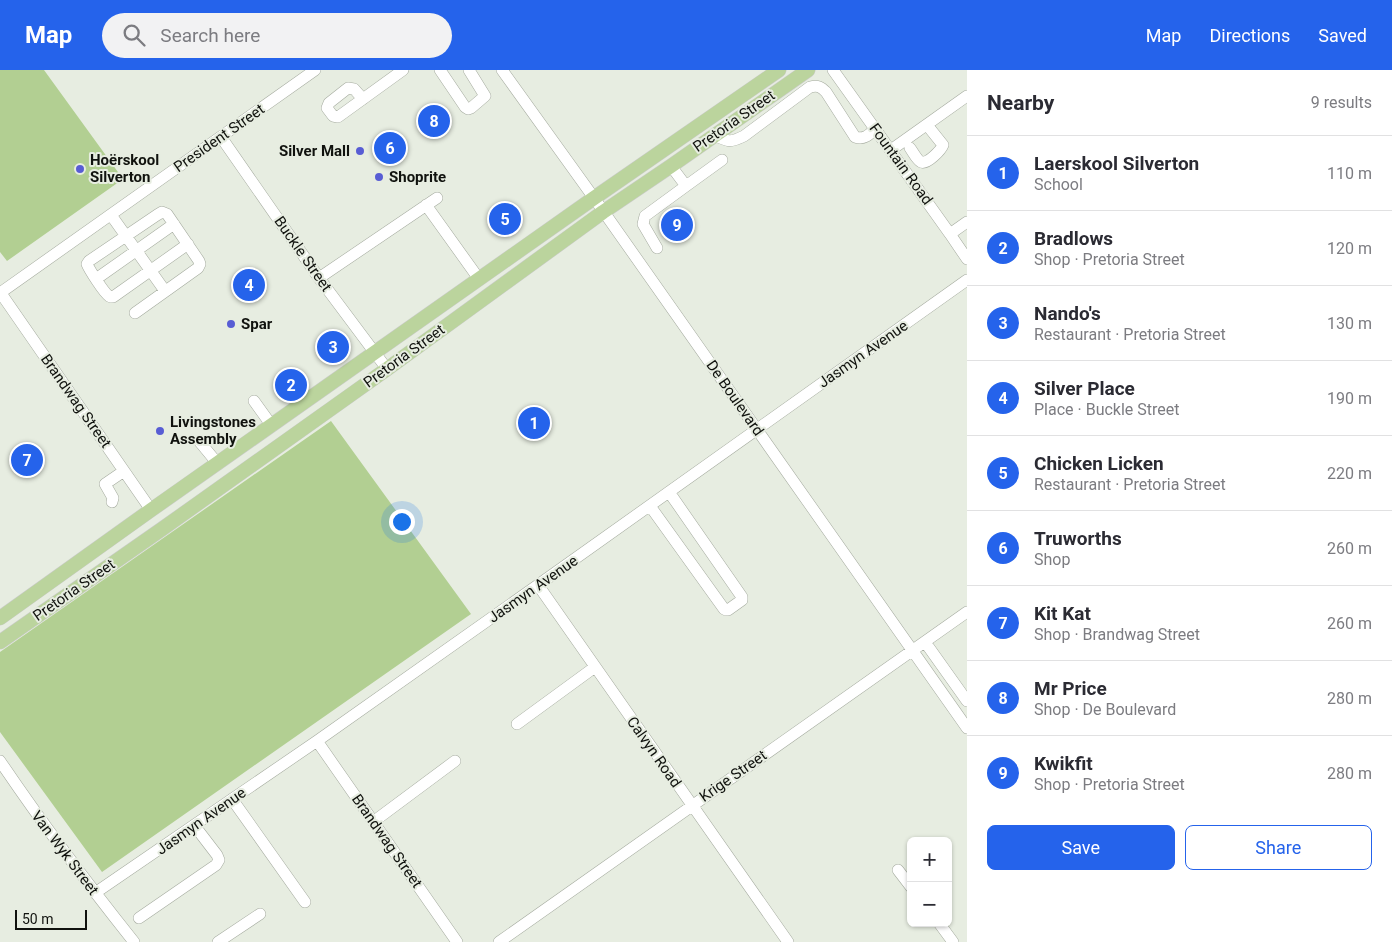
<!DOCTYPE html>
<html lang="en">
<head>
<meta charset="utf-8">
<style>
	body { margin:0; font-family:Roboto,sans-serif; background:#f2f2f3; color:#2b2b33 }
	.controls { position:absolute; right:15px; bottom:15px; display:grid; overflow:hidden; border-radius:8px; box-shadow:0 1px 4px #0004 }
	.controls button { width:45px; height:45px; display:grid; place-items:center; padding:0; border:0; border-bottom:1px solid #e1e1e2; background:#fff; color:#2b2b33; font:25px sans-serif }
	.scale { position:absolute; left:15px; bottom:12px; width:72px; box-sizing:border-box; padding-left:5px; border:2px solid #10120e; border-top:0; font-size:14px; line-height:18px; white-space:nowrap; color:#10120e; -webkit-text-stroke:4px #e7ede1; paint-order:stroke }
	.you { position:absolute; left:401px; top:451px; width:18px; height:18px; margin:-12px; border:4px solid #fff; border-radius:50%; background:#1a73e8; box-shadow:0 0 0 8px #1a73e833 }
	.badge { display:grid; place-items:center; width:32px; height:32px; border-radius:50%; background:#2563eb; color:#fff; font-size:16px; font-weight:700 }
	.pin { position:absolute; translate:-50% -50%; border:2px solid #fff; box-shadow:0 1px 5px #0006 }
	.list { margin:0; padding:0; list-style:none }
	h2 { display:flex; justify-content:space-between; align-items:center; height:65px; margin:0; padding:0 20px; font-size:21px }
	h2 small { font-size:16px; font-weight:400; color:#7c7c81 }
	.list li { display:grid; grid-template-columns:32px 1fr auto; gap:15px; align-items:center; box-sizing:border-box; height:75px; padding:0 20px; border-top:1px solid #e1e1e2 }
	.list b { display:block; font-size:19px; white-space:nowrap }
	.list p { margin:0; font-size:16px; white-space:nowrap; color:#7c7c81 }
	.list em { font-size:16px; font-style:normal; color:#7c7c81 }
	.actions { display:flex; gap:10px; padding:15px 20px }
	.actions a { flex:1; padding:11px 0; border:1px solid #2563eb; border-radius:8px; text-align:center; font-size:18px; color:#2563eb }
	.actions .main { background:#2563eb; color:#fff }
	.icon { flex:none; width:28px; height:28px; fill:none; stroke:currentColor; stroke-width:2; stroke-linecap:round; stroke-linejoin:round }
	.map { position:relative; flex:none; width:967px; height:872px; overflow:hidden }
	header { display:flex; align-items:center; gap:30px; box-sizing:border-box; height:70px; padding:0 25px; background:#2563eb; color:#fff }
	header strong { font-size:24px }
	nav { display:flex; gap:28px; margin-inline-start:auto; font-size:18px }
	.search { width:350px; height:45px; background:#f2f2f3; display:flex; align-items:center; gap:12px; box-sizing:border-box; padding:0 18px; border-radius:28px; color:#7c7c81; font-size:19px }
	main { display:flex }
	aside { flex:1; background:#fff }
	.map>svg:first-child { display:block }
</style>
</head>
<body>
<header>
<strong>Map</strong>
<div class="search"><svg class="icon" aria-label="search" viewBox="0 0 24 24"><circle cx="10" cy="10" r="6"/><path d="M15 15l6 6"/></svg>Search here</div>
<nav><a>Map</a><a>Directions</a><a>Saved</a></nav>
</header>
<main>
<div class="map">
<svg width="967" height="872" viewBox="0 0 967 872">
	<rect width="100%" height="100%" fill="#e7ede1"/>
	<!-- green -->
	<path fill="#b2cf92" d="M 0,0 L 44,0 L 123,109 L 7,191 L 0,182 Z
		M 331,351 L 471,544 L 102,802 L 0,662 L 0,582 Z"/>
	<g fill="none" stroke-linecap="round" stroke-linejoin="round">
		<defs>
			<path id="minor" d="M 440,0 L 465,37 L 468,39 L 471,38 L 485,26 L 469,0
				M 502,0 L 594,128 L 967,658
				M 833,0 L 950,164 L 967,189
				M 363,29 L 354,19 L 348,18 L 329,33 L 327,38 L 333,46 L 338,47 L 403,0
				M 714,65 C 728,72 730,73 744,66 L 810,17 C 818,15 821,17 826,22 L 855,67 C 864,70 869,65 875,59
				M 221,67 L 319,208 L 387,299
				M 910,78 C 913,82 917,90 921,92 C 927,95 941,80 943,75 L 927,55
				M 891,80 L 967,26
				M 686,116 L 722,90
				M 426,135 L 479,209
				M 111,145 L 165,221
				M 950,164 L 967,152
				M 657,178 L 643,154 L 645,146 L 686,116 L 671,96
				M 319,208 L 437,128
				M 96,209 L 174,154
				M 0,222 L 151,440
				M 0,223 L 315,0
				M 135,243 L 198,198 L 200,194 L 199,191 L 167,144 L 162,142 L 157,145 L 89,191 L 87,194 C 89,199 104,223 109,226 C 110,227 111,227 113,227 L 188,174
				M 254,331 L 272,356
				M 199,371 L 218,394
				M 112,432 L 113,428 L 105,414 L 124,401
				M 650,436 L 724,539 L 726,540 L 728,540 L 742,530 L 742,527 L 669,422
				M 538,515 L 788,872
				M 925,572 L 967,631
				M 517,654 L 595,597
				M 317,671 L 457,872
				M 0,691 C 42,753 87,813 134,872
				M 232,729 L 305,832
				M 373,752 L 455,691
				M 898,800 L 911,817
				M 95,823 L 317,671 L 538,515 L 967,210
				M 139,848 L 216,795 L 219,790 L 217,785 L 194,755
				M 939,853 L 953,872
				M 218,872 L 260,844
				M 499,872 L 967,542"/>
			<path id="major" d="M 0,548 L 151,440 L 594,128 L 779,0
				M 0,572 L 162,459 L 387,299 L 603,142 L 671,96 L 808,0"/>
		</defs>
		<!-- minor casing -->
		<use href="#minor" stroke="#a4aa9e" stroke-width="12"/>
		<!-- major casing -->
		<use href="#major" stroke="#cacbca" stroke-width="15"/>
		<!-- minor -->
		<use href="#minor" stroke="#fff" stroke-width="11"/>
		<!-- major -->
		<use href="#major" stroke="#bbd49d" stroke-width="14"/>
	</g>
	<!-- markers -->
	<g fill="#585dd4" stroke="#e7ede1" stroke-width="2">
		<circle cx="360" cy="81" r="5"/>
		<circle cx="80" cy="99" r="5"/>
		<circle cx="379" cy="107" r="5"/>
		<circle cx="231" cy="254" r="5"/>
		<circle cx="160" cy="361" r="5"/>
	</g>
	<g text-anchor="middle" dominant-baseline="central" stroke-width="4" stroke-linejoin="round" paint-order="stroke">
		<!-- street labels -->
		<g font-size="15" fill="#10120e" stroke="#e7ede1">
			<text transform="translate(734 51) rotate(-35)">Pretoria Street</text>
			<text transform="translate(219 68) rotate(-35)">President Street</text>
			<text transform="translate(901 94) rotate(54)">Fountain Road</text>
			<text transform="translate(303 184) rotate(55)">Buckle Street</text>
			<text transform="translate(863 284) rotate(-35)">Jasmyn Avenue</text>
			<text transform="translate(404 286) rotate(-36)">Pretoria Street</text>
			<text transform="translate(735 328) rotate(55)">De Boulevard</text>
			<text transform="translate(76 331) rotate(55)">Brandwag Street</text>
			<text transform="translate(533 519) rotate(-35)">Jasmyn Avenue</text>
			<text transform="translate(74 520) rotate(-35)">Pretoria Street</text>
			<text transform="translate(654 682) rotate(55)">Calvyn Road</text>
			<text transform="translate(733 706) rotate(-35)">Krige Street</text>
			<text transform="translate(201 751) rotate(-35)">Jasmyn Avenue</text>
			<text transform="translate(387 771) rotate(55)">Brandwag Street</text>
			<text transform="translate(65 783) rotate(53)">Van Wyk Street</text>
		</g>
		<!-- poi labels -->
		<g font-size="15" font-weight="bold" fill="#10120e" stroke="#e7ede1" text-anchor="start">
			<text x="350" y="81" text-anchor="end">Silver Mall</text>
			<text x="90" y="90">Hoërskool<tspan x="90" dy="17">Silverton</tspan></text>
			<text x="389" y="107">Shoprite</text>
			<text x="241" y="254">Spar</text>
			<text x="170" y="352">Livingstones<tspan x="170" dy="17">Assembly</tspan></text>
		</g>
	</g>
</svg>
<div class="controls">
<button>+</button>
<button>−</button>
</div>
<div class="scale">50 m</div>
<div class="you"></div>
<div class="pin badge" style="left:534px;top:353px">1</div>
<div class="pin badge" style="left:291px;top:315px">2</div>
<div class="pin badge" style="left:333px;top:277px">3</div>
<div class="pin badge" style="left:249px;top:215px">4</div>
<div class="pin badge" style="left:505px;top:149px">5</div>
<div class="pin badge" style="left:390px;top:78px">6</div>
<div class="pin badge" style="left:27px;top:390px">7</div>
<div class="pin badge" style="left:434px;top:51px">8</div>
<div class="pin badge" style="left:677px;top:155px">9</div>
</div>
<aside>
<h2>Nearby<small>9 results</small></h2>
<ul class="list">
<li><span class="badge">1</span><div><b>Laerskool Silverton</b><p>School</p></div><em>110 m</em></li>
<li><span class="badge">2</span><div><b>Bradlows</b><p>Shop · Pretoria Street</p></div><em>120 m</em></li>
<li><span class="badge">3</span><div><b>Nando's</b><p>Restaurant · Pretoria Street</p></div><em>130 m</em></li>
<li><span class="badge">4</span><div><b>Silver Place</b><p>Place · Buckle Street</p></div><em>190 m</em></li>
<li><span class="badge">5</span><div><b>Chicken Licken</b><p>Restaurant · Pretoria Street</p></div><em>220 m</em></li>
<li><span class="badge">6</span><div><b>Truworths</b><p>Shop</p></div><em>260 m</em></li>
<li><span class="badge">7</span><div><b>Kit Kat</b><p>Shop · Brandwag Street</p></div><em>260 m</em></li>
<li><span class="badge">8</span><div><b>Mr Price</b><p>Shop · De Boulevard</p></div><em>280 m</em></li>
<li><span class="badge">9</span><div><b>Kwikfit</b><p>Shop · Pretoria Street</p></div><em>280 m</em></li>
</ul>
<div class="actions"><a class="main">Save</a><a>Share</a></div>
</aside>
</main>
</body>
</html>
